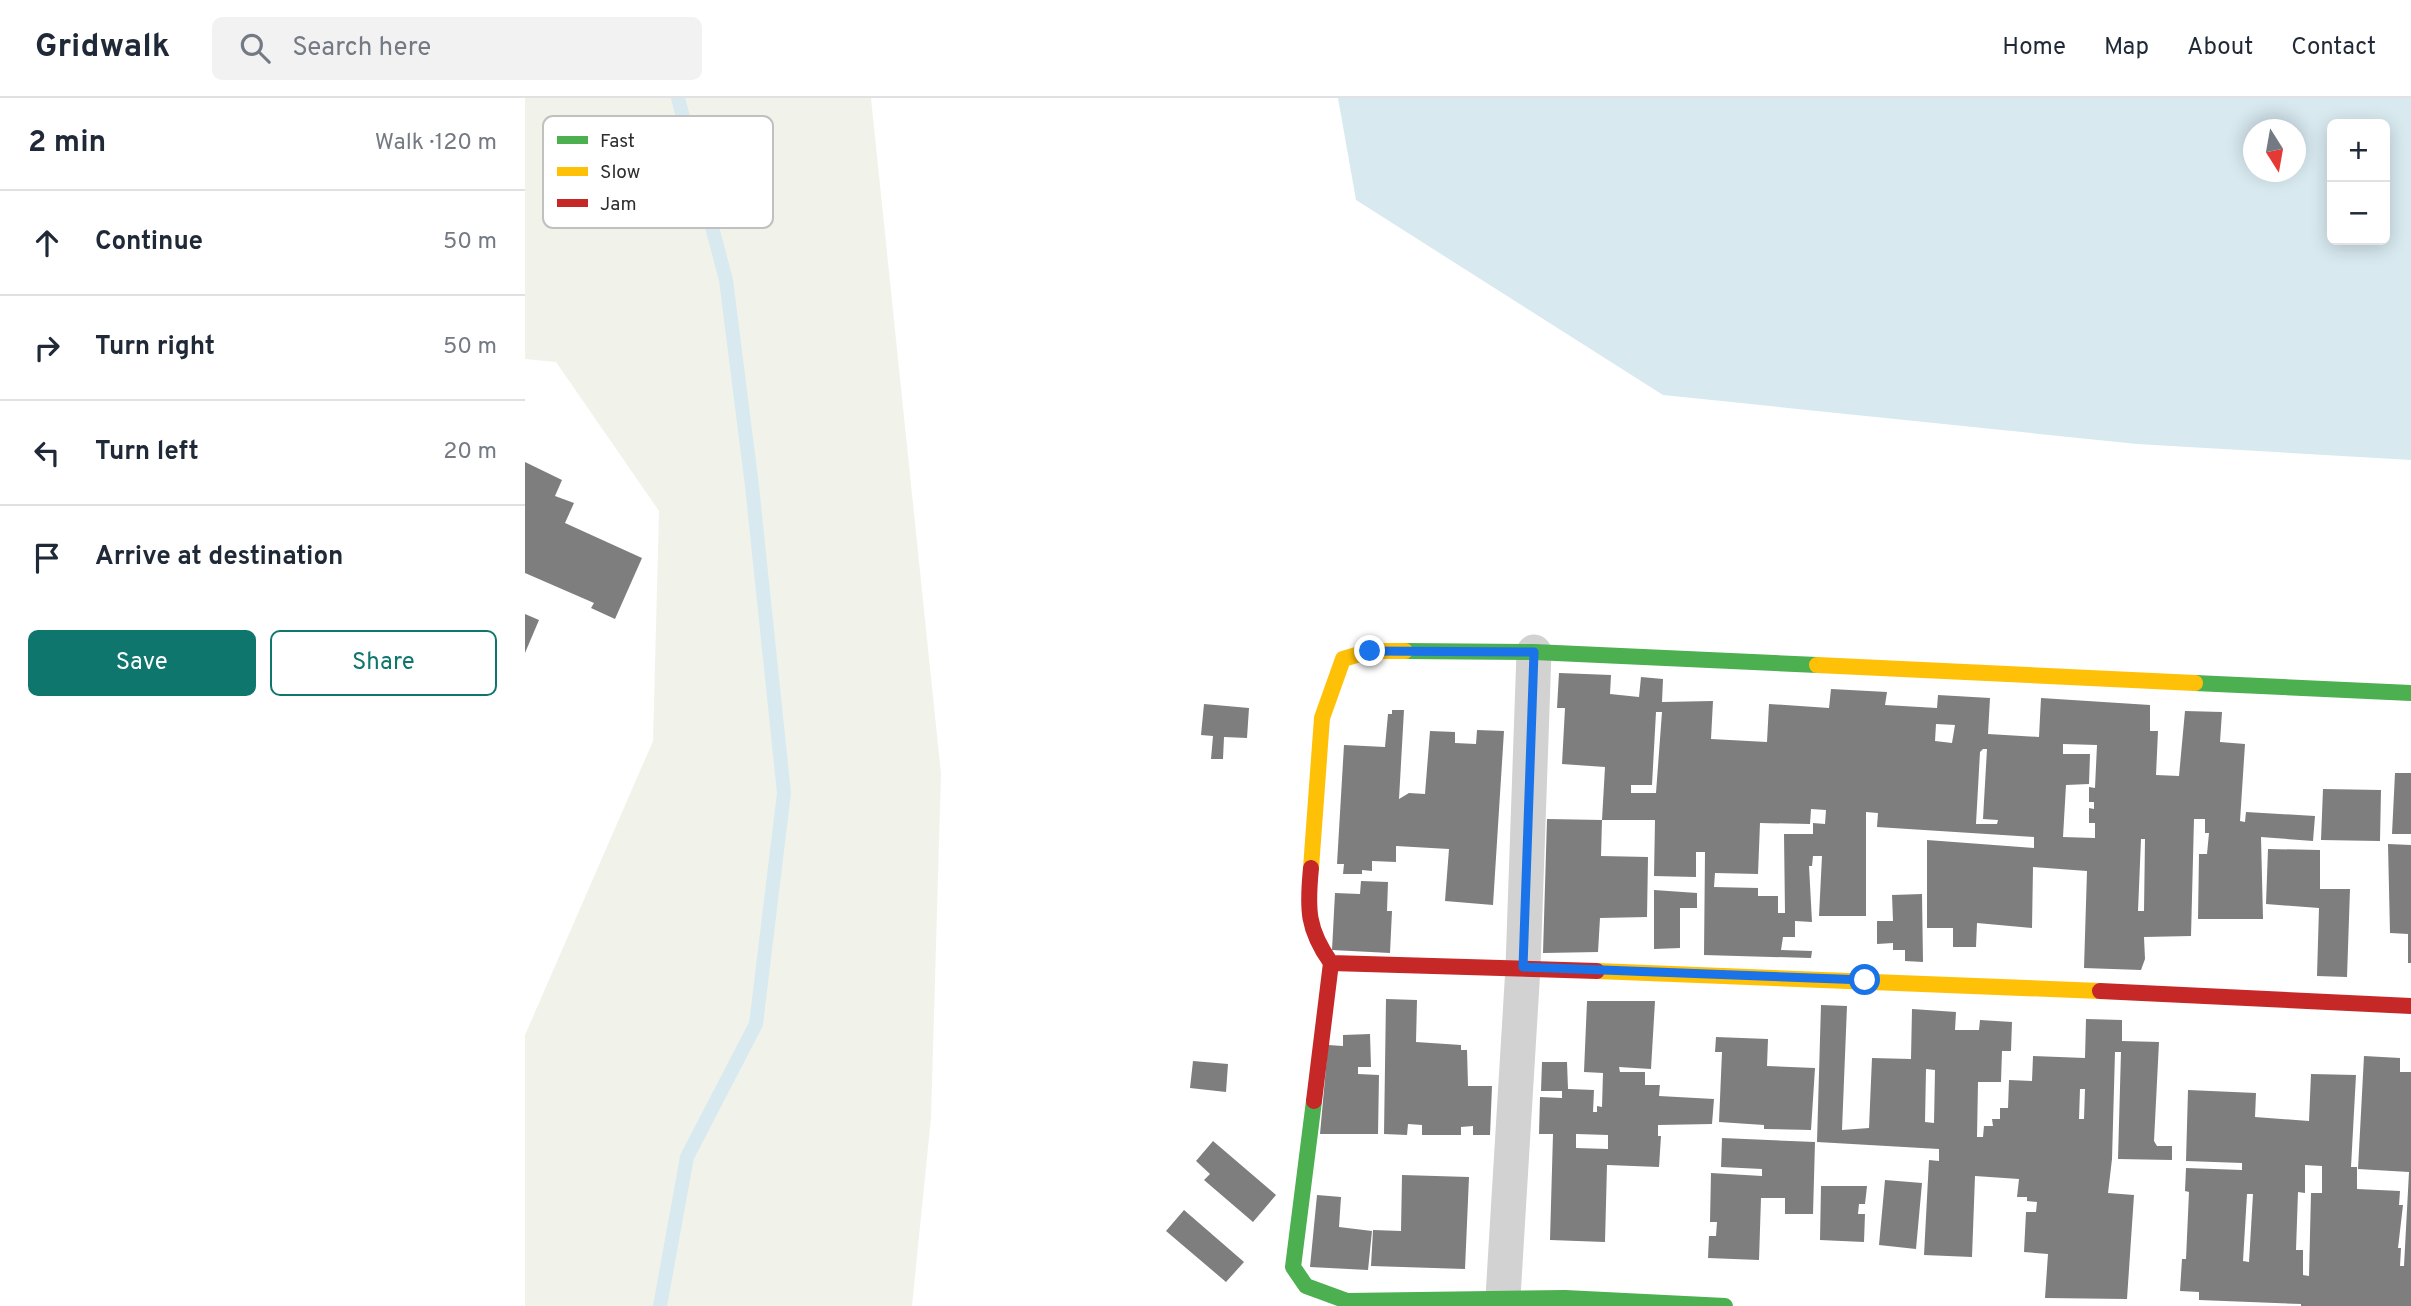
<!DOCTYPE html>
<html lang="en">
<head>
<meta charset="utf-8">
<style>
	body { margin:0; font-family:Overpass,sans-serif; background:#f2f2f3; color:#1f2937 }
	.controls { position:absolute; right:21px; top:21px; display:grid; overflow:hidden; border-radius:10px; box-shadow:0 4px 18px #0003 }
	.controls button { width:63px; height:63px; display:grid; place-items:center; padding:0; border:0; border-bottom:2px solid #e0e1e3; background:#fff; color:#1f2937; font:35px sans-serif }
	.compass { position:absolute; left:1718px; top:21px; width:63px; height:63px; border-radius:50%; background:#fff; box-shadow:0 4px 18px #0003; rotate:169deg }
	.stop { position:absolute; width:21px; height:21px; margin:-16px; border:5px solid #1a73e8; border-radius:50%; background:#fff }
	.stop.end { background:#1a73e8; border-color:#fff; box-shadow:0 2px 7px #0008 }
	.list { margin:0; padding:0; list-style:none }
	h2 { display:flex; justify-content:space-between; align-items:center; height:91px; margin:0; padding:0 28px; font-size:30px }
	h2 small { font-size:23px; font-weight:400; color:#747a83 }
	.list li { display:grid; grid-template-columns:46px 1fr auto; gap:21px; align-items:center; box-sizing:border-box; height:105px; padding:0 28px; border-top:2px solid #e0e1e3 }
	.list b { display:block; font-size:26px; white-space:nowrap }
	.list em { font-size:23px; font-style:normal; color:#747a83 }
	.actions { display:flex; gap:14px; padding:21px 28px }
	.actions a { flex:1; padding:16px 0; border:2px solid #0f766e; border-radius:10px; text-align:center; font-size:24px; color:#0f766e }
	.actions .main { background:#0f766e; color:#fff }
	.icon { flex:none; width:38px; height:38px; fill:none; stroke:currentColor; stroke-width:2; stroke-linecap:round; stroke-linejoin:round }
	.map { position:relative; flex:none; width:1886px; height:1208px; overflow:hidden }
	header { display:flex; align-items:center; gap:42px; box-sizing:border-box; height:98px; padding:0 35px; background:#fff; border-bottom:2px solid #e0e1e3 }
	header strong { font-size:33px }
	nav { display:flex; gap:38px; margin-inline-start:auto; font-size:24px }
	.search { width:490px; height:63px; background:#f2f2f3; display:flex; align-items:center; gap:18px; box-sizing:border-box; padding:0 24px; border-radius:10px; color:#747a83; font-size:26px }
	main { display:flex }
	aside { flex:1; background:#fff }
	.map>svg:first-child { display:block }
</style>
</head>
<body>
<header>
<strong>Gridwalk</strong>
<div class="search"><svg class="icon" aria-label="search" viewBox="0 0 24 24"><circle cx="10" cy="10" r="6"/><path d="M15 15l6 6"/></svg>Search here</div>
<nav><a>Home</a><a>Map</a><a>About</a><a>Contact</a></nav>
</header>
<main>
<aside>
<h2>2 min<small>Walk · 120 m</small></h2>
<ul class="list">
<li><svg class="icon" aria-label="ahead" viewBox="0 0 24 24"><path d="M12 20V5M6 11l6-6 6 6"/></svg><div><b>Continue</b></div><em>50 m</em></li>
<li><svg class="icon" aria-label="right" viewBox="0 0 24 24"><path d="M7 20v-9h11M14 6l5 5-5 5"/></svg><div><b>Turn right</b></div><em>50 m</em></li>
<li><svg class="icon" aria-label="left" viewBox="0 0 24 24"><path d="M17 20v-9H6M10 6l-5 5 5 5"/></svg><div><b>Turn left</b></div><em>20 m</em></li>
<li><svg class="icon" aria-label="arrive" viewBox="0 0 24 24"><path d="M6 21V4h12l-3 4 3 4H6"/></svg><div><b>Arrive at destination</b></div></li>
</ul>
<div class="actions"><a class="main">Save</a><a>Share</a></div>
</aside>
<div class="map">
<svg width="1886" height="1208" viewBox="0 0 1886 1208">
	<rect width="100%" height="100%" fill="#fff"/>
	<!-- green -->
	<path fill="#f1f3eb" d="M 0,0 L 346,0 L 416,676 L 406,1020 L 387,1208 L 0,1208 L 0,937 L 128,643 L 134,413 L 31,264 L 0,261 Z"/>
	<!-- water -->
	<path fill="#d8e9f0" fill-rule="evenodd" d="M 813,0 L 1886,0 L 1886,362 L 1612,346 L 1138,297 L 831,102 ZM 1807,26 L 1860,26 L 1860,142 L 1807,142 ZM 1728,32 L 1770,32 L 1770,74 L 1728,74 Z"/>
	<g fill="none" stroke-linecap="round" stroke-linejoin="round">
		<!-- stream -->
		<path stroke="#d8e9f0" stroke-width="14" d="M 135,1208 L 162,1059 L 231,926 L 259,695 L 227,388 L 201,182 L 153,0"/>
	</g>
	<!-- building -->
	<path fill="#7e7e7e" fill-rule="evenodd" d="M 0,364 L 37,382 L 30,398 L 49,405 L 40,425 L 117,460 L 90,521 L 66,510 L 69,505 L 0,475 Z
		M 0,516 L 14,522 L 0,555 Z
		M 1034,575 L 1086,577 L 1085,596 L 1114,599 L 1116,579 L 1138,581 L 1137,604 L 1188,603 L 1186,641 L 1242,644 L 1244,606 L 1304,610 L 1306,591 L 1362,594 L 1360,607 L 1412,610 L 1413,597 L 1465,600 L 1463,636 L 1514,639 L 1516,600 L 1625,607 L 1625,633 L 1633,633 L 1631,677 L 1654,678 L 1660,613 L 1697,614 L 1695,644 L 1720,646 L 1715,723 L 1720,724 L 1721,714 L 1790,718 L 1788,743 L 1736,739 L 1738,821 L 1673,821 L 1674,756 L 1682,756 L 1684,735 L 1680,735 L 1680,721 L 1669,721 L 1666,838 L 1619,839 L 1620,861 L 1616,872 L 1559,870 L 1562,773 L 1508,769 L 1507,830 L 1452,825 L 1451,849 L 1428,849 L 1428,830 L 1402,830 L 1402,742 L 1509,750 L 1509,739 L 1352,729 L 1353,715 L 1341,714 L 1341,818 L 1294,818 L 1297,758 L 1288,758 L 1287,768 L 1284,768 L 1287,824 L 1270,823 L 1270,839 L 1258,839 L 1256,852 L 1287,853 L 1286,860 L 1179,857 L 1180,754 L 1171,754 L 1171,779 L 1129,778 L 1130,722 L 1077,722 L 1076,758 L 1123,759 L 1122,819 L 1075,820 L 1073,854 L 1018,855 L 1022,721 L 1077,722 L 1080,669 L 1037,666 L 1040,610 L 1032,610 ZM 1131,614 L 1137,614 L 1131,695 L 1106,695 L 1106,687 L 1127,687 ZM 1411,626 L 1430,627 L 1427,645 L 1410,643 ZM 1538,646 L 1572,647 L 1570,690 L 1564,689 L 1564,704 L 1569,704 L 1569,711 L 1564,710 L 1564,725 L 1570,725 L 1570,740 L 1538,739 L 1541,687 L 1564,686 L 1565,656 L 1538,656 ZM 1458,651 L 1462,651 L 1458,721 L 1473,722 L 1472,726 L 1451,726 L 1455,654 ZM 1286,711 L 1301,712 L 1300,726 L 1288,725 L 1288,736 L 1259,736 L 1260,815 L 1253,815 L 1253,798 L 1233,798 L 1233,790 L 1189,789 L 1190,775 L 1233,776 L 1235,725 L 1285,726 ZM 1616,741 L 1620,741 L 1619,813 L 1613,813 Z
		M 679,606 L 724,610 L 722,640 L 699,639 L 698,661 L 686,661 L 688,638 L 676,637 Z
		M 867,612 L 879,612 L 874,701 L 884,695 L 900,696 L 905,633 L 930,634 L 930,645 L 951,646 L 952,632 L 979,633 L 968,807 L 920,803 L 924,751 L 871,748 L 871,764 L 847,763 L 847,773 L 837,772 L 837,776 L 818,776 L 819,766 L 812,766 L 819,647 L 860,649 L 863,616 L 867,616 Z
		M 1870,675 L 1886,675 L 1886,736 L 1867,736 Z
		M 1798,691 L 1856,692 L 1855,743 L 1796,742 Z
		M 1863,746 L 1886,747 L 1886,865 L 1883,865 L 1883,836 L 1865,835 Z
		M 1743,751 L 1795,752 L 1795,791 L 1825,791 L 1822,879 L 1792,878 L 1794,810 L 1741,806 Z
		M 836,783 L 863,784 L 862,813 L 867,813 L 865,855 L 807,852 L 810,795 L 835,796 Z
		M 1129,792 L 1172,795 L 1172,810 L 1155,810 L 1155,850 L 1129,851 Z
		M 1397,796 L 1398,864 L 1380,863 L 1380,852 L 1368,852 L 1368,845 L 1352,846 L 1352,823 L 1368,823 L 1367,797 Z
		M 861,901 L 892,902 L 891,944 L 936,947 L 936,952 L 942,952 L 943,988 L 967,988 L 965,1037 L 948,1037 L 948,1028 L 936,1029 L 936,1037 L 897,1037 L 897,1027 L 883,1026 L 882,1037 L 859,1036 Z
		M 1062,903 L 1130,903 L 1126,971 L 1094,969 L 1095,974 L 1120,974 L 1120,987 L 1135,987 L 1134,998 L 1189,1001 L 1187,1026 L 1133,1027 L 1133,1038 L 1136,1038 L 1134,1069 L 1082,1067 L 1080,1144 L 1025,1142 L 1028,1036 L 1014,1036 L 1015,999 L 1037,1000 L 1037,993 L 1016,993 L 1017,964 L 1042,964 L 1043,991 L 1069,992 L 1068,1014 L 1072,1014 L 1072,1008 L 1077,1009 L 1078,975 L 1059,974 ZM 1051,1036 L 1083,1037 L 1083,1051 L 1051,1050 Z
		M 1296,907 L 1322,908 L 1317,1032 L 1344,1030 L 1347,960 L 1386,961 L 1387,911 L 1431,914 L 1430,932 L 1454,932 L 1455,922 L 1487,924 L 1486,953 L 1477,953 L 1476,984 L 1453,984 L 1452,1039 L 1458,1039 L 1459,1028 L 1468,1028 L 1467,1021 L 1475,1021 L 1475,1010 L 1483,1010 L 1484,982 L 1507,983 L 1508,958 L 1560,960 L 1561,921 L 1597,922 L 1597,943 L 1634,944 L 1629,1043 L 1632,1048 L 1647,1048 L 1647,1062 L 1593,1061 L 1596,954 L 1590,954 L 1587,1061 L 1583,1095 L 1609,1097 L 1602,1201 L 1520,1200 L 1523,1156 L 1499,1154 L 1501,1114 L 1511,1114 L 1512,1104 L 1502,1103 L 1502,1099 L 1492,1099 L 1494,1081 L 1450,1078 L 1447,1159 L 1399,1157 L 1404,1062 L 1414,1063 L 1414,1051 L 1292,1044 ZM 1401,971 L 1410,972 L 1409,1025 L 1400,1024 ZM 1555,991 L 1560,991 L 1559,1021 L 1554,1021 Z
		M 845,936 L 846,969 L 833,969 L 833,976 L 854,977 L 853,1036 L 795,1036 L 803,947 L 818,948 L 818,937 Z
		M 1191,939 L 1243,941 L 1242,968 L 1290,970 L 1286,1032 L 1239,1031 L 1239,1027 L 1194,1024 L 1197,954 L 1190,954 Z
		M 1839,958 L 1875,960 L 1875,974 L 1886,974 L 1886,1208 L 1776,1208 L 1776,1206 L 1674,1202 L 1674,1194 L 1655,1193 L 1657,1161 L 1661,1161 L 1664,1094 L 1660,1093 L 1661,1070 L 1717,1072 L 1717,1065 L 1661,1063 L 1663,992 L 1731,995 L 1730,1019 L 1784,1023 L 1786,976 L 1831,977 L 1826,1069 L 1832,1069 L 1832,1091 L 1875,1093 L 1874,1107 L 1878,1107 L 1873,1150 L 1876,1150 L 1875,1168 L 1879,1168 L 1884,1074 L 1833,1071 ZM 1780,1067 L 1797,1068 L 1797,1095 L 1786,1095 L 1784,1178 L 1778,1177 L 1778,1152 L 1771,1152 L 1773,1094 L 1780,1095 ZM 1722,1096 L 1728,1096 L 1724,1164 L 1718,1163 Z
		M 668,963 L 703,966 L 701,994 L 665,990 Z
		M 1197,1040 L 1290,1044 L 1288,1116 L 1260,1116 L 1260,1100 L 1236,1100 L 1234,1162 L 1183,1160 L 1184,1138 L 1191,1138 L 1192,1124 L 1185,1124 L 1186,1075 L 1237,1078 L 1237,1071 L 1196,1069 Z
		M 688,1043 L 751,1097 L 728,1124 L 679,1082 L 685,1076 L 671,1063 Z
		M 877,1077 L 944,1079 L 940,1171 L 846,1168 L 848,1132 L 876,1133 Z
		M 1360,1082 L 1397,1085 L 1391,1151 L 1354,1147 Z
		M 1296,1088 L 1342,1088 L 1340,1106 L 1334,1106 L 1333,1116 L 1340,1116 L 1339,1144 L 1295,1142 Z
		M 792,1097 L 816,1099 L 814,1129 L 847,1133 L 843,1172 L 785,1169 Z
		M 659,1112 L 719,1164 L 701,1184 L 641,1133 Z"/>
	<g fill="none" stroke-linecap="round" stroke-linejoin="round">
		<!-- street -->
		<path stroke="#d2d2d2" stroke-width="35" d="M 978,1199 L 998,869 L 1009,554"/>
		<!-- fast -->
		<path stroke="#4caf50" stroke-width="16" d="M 880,553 L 1009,554 L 1292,567
			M 1670,585 L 1886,595
			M 789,1003 L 768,1169 L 781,1188 L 822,1203 L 1040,1200 L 1200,1208"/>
		<!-- slow -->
		<path stroke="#ffc107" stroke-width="16" d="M 1292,567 L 1670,585
			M 786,770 L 797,620 L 818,561 L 845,553 L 880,553
			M 1072,873 L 1575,893"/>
		<!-- jam -->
		<path stroke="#c62828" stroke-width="16" d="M 786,770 C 782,811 782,831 806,865 L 789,1003
			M 806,865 L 1072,873
			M 1575,893 L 1886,908"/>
	</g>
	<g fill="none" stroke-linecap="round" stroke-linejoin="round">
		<!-- route -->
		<path stroke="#1a73e8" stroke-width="9" d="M 845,553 L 1009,554 L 998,869 L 1340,882"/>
	</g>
	<!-- legend -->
	<rect x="18" y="18" width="230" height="112" rx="10" fill="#fff" stroke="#c0c0c0" stroke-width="2"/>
	<rect x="32" y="38" width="31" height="8" fill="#4caf50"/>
	<rect x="32" y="69" width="31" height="9" fill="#ffc107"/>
	<rect x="32" y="101" width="31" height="8" fill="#c62828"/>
	<g font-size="19" fill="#2d2d2d">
		<text x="75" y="49">Fast</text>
		<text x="75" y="80">Slow</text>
		<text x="75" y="112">Jam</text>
	</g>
</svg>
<div class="controls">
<button>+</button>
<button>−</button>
</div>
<svg class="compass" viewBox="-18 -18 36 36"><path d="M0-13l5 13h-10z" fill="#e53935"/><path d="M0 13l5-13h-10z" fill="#747a83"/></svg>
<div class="stop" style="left:1340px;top:882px"></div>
<div class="stop end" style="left:845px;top:553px"></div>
</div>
</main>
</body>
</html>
